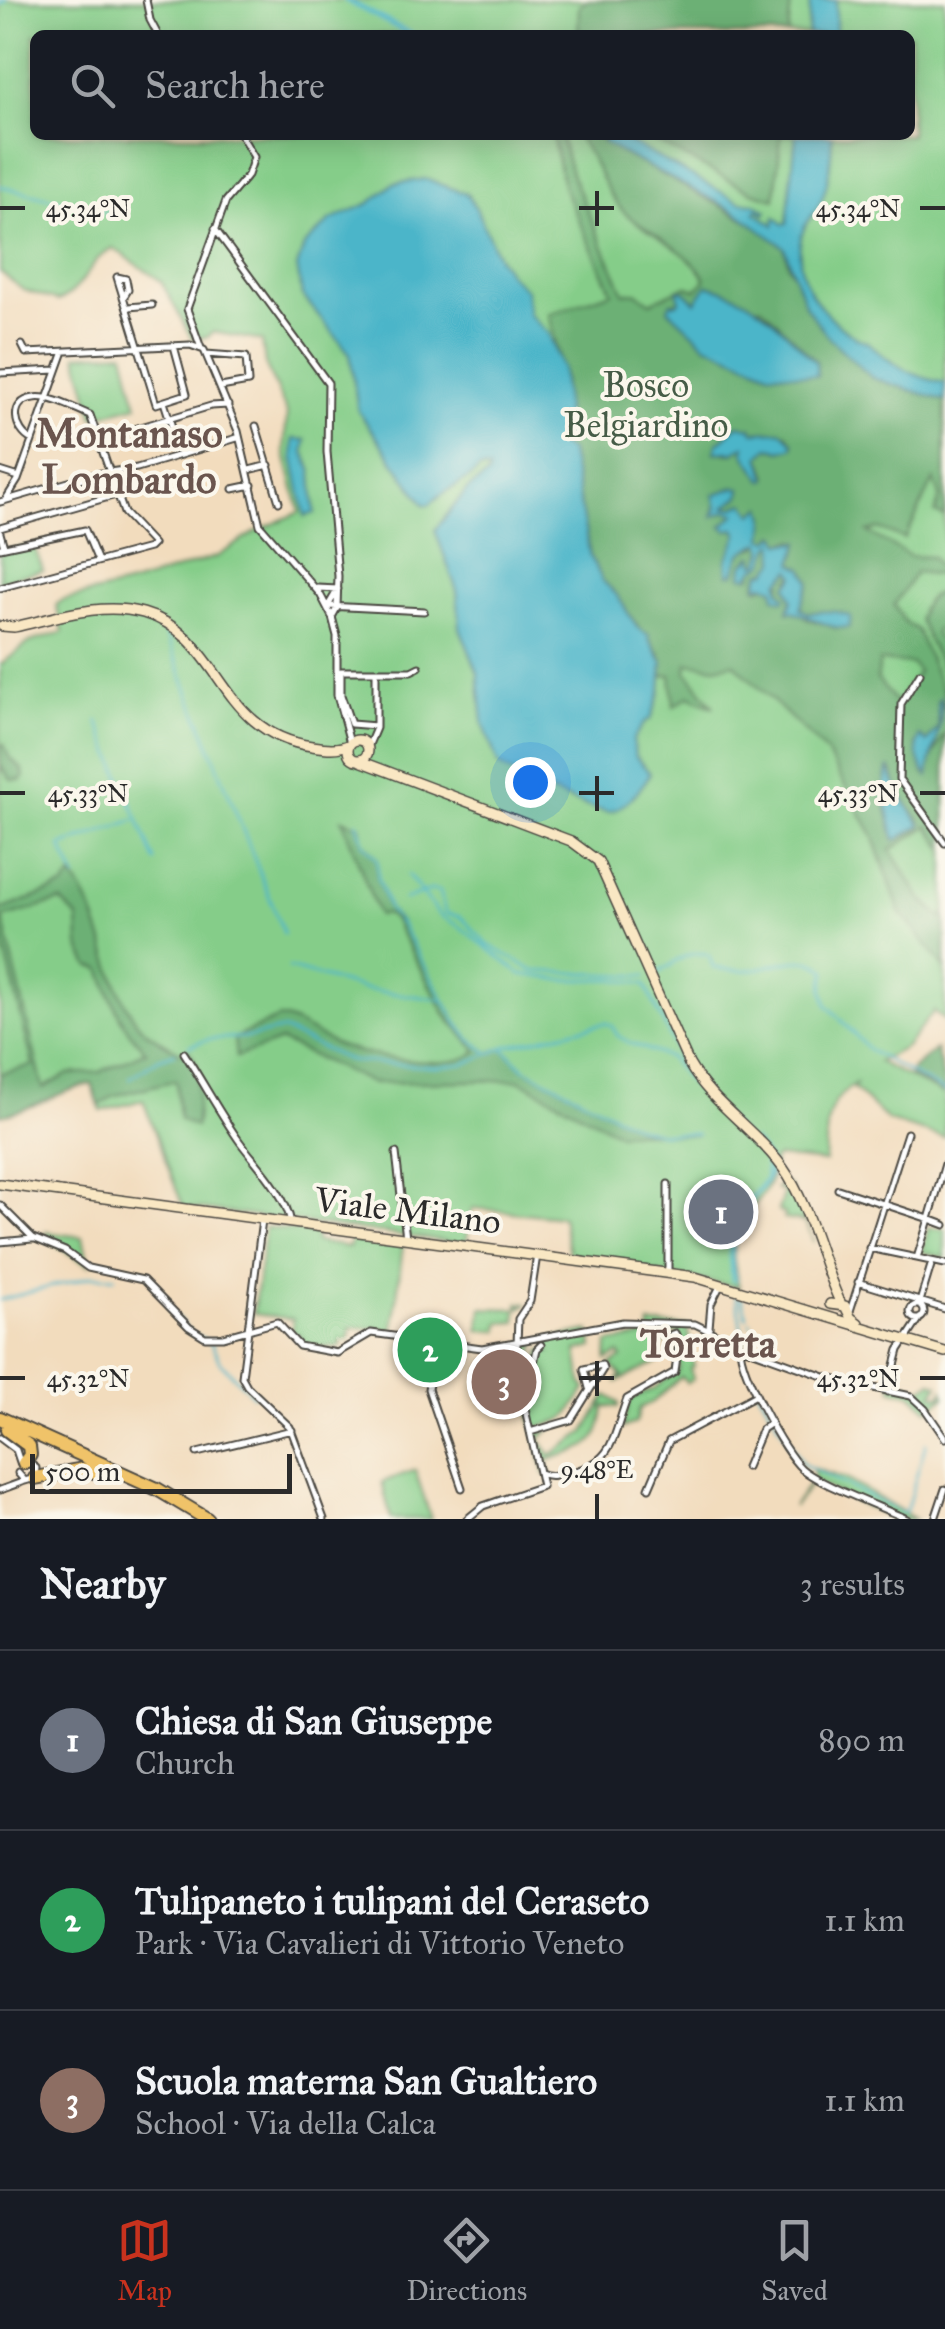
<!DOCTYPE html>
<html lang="en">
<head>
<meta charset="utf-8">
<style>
	body { margin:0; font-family:"IM FELL Great Primer",serif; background:#20242c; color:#f1f3f6 }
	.scale { position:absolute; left:30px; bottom:25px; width:262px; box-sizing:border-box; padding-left:10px; border:5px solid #2b2b2b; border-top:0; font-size:28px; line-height:35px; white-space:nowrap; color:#2b2b2b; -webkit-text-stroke:8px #fbf7ec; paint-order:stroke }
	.you { position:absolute; left:530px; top:782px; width:35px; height:35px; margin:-25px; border:8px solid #fff; border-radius:50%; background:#1a73e8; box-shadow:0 0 0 15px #1a73e833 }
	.badge { display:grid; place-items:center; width:65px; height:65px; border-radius:50%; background:#c8321e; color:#fff; font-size:32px; font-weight:700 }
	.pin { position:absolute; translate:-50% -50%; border:5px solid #fff; box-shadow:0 2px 10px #0006 }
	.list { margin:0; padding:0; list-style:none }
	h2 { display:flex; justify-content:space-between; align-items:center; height:130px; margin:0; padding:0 40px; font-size:42px }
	h2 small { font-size:32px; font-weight:400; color:#9ea1a6 }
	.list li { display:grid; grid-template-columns:65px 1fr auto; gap:30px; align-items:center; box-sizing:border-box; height:180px; padding:0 40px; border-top:2px solid #363941 }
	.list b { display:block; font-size:38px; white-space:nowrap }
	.list p { margin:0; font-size:32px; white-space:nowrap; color:#9ea1a6 }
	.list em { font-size:32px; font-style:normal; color:#9ea1a6 }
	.icon { flex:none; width:55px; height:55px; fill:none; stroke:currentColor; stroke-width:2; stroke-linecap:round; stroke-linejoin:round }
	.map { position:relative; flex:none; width:945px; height:1519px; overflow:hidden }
	.search { position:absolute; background:#171b24; box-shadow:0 5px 25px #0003; left:30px; right:30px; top:30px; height:110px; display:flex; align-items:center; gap:25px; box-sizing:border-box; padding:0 35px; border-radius:15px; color:#9ea1a6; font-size:38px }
	.sheet { height:670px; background:#171b24 }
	nav { display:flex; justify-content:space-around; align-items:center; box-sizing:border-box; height:140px; border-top:2px solid #363941; background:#171b24; font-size:28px; color:#9ea1a6 }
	nav a { display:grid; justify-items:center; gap:5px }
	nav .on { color:#c8321e }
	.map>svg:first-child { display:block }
</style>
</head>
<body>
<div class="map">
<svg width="945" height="1519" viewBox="0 0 945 1519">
	<rect width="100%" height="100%" fill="#fbf7ec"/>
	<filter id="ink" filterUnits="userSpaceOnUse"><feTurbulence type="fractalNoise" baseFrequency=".01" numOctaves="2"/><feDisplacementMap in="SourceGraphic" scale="20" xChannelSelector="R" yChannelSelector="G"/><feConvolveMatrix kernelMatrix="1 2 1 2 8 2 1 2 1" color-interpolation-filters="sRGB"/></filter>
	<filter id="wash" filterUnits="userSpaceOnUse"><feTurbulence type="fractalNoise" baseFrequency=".0048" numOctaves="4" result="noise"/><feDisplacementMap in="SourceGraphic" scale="40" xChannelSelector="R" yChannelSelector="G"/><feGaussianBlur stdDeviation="2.25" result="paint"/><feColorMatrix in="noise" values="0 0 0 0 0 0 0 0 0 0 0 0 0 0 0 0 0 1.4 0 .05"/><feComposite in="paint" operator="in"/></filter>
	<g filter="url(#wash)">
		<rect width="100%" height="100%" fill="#f2dcbd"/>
		<!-- green -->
		<path fill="#85cd89" stroke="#587c5a" stroke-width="2.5" fill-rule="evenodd" d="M 0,0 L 945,0 L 945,1021 L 934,1011 L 906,1047 L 878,1062 L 945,1095 L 945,1138 L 888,1121 L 853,1088 L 857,1083 C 822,1104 828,1125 825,1162 L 778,1157 L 773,1160 C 776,1192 744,1208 735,1238 C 731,1253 736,1272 739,1287 L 570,1258 L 562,1217 L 472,1208 L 466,1244 L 183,1207 L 143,1100 L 101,1111 L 92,1084 L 68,1088 L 0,1114 L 0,665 L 30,642 L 63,632 L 56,605 L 63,600 L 132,584 L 218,556 L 257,531 L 300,512 L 284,451 L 287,413 L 265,364 L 262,341 L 213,332 L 208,337 L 192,339 L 161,281 L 113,248 C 88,259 87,288 58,301 L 23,290 L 0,272 ZM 35,35 L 910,35 L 910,135 L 35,135 Z
			M 124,352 L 137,405 L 94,417 L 77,355 Z
			M 34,545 L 43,570 L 7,579 L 0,585 L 0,552 Z
			M 782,1183 L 789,1185 L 814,1242 L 805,1222 L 784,1219 L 785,1214 L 778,1211 L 784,1191 L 776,1189 Z
			M 265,1227 L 315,1233 L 316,1242 L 349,1247 L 353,1238 L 403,1245 L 393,1330 L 351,1327 L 349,1340 L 341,1340 L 340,1347 L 318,1347 L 299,1342 L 300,1335 L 292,1333 L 293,1319 L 253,1314 Z
			M 928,1228 L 945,1229 L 945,1258 L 922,1252 Z
			M 46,1232 L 83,1237 L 89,1265 L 48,1241 Z
			M 519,1303 L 526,1304 L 517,1310 L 516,1322 L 500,1323 L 499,1331 L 479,1330 L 482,1308 L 518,1309 Z
			M 650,1325 L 687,1326 L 694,1366 L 690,1369 L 693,1379 L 687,1383 L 681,1377 L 652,1403 L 640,1408 L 636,1423 L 622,1428 L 630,1399 L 653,1389 L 679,1370 L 681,1337 L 676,1331 L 670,1335 L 676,1342 L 662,1342 L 660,1361 L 616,1382 L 622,1375 L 610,1365 L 622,1358 L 619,1354 L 607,1360 L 608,1343 L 649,1336 Z
			M 590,1331 L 593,1347 L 577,1351 L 582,1383 L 586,1389 C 565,1419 573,1420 534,1428 L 527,1407 L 530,1391 L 533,1391 L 541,1351 L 550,1352 L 546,1340 L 536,1343 L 533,1356 L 525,1355 L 522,1368 L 530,1370 L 524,1392 L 519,1368 L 521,1344 Z
			M 892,1380 L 921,1389 L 932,1382 L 939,1384 L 933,1394 L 941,1396 L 943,1390 L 945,1397 L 928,1409 L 912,1394 L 892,1389 Z
			M 607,1395 L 619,1403 L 618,1407 L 604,1406 C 600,1452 583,1447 546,1461 L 550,1473 L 545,1474 L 535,1432 L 550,1430 L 539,1439 L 551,1455 L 585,1432 Z
			M 814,1469 L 846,1479 L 915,1519 L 893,1519 L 813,1481 L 793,1507 L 813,1478 Z
			M 415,1470 L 431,1519 L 391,1519 L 382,1482 Z"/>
		<!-- forest -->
		<path fill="#6cb075" stroke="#4c6e50" stroke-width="2.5" fill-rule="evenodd" d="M 588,0 L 791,0 L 788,35 L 578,35 L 579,6 Z
			M 552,135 L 560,135 L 572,176 L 624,293 L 636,292 L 651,302 L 686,286 L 696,290 L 705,280 C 697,255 648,233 627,215 C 603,193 597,159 575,135 L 596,135 L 616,150 L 754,224 L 784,247 L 789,267 L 872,378 L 945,401 L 945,517 L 935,513 L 940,496 L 934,480 L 905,539 L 879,529 L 868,532 L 910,556 L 933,557 L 941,571 L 941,575 L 916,572 L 894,605 L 905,622 L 917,630 L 945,696 L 945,712 L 941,699 L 937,701 L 939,727 L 926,743 L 916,744 L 924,773 L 945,732 L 945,850 L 928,826 L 891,850 L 920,897 L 941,917 L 945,914 L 945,968 L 900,912 L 873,835 L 826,752 L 734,663 L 716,667 L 688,663 L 687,672 L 714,707 L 689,696 L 674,706 L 671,675 L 662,676 L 661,655 L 602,581 L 590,556 L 570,452 L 559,445 L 567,434 L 562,399 L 564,379 L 549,314 L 612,292 L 564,189 ZM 684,291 L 696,302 L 762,307 L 816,361 L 817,375 L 669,309 L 671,302 L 681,302 L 678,292 ZM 745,427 L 752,428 L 753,432 L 786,433 L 793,442 L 793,447 L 781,451 L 769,447 L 760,456 L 768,477 L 746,456 L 745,446 L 734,453 L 715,452 L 733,428 ZM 735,487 L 741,490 L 740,496 L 725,507 L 733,508 L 741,504 L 753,514 L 763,507 L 764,538 L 770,540 L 775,535 L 782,543 L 794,540 L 800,542 L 793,564 L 803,568 L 810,582 L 800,608 L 808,613 L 814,612 L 839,629 L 809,619 L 796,611 L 789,612 L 792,599 L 787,586 L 795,571 L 791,570 L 782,577 L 780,591 L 767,584 L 759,588 L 756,584 L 760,573 L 768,571 L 776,562 L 776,543 L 772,542 C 765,556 767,562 752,570 L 752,575 L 743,565 L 752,556 L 756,564 L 759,563 L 764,546 L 761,542 L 757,547 L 743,551 L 735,564 L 734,574 L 731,554 L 738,535 L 735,529 L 727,530 L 736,514 L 727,511 L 714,515 L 718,493 ZM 880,661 L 912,664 L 918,672 L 897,704 L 877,679 ZM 892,771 L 897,790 L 920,821 L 920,827 L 895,841 L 884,795 L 887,775 Z
			M 643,135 L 781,135 L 775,199 L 752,192 Z
			M 945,591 L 945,626 L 936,630 L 935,635 L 945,646 L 945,676 L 919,620 C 921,605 930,593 945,591 Z
			M 4,744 L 9,757 L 22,769 L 24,776 L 21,780 L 11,780 L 0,765 L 0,746 Z
			M 342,819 L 360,826 L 362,840 L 377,859 L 378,878 L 389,910 L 399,921 L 457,1023 L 471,1040 L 489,1053 L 503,1048 L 525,1069 L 638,1127 L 660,1133 L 697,1135 C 676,1136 635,1128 620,1134 L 519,1080 L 371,1083 L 281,1041 L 236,1057 L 234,1038 L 279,1018 C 300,1021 317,1037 337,1045 C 365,1056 455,1074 477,1051 L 447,1017 L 393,919 L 386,914 L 378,915 Z
			M 72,876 C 105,917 105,977 136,1021 C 145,1034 167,1044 181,1053 L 188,1050 C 191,1055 196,1060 197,1066 C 199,1074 197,1121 195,1127 L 179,1119 L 176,1080 L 113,1096 L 99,1106 L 92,1084 C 61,1090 30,1111 0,1115 L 0,1074 L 33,1065 L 0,931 L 0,910 L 63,887 ZM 61,901 L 78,918 L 79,946 L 89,966 L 101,969 C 114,1006 118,1022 146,1051 L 100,1072 L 68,1074 L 43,1088 L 3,918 Z
			M 936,1049 C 940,1065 945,1076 945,1095 L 910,1075 L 912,1069 Z"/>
		<!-- water -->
		<path fill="#4bb5c9" stroke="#3b707a" stroke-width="2.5" d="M 810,0 L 836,0 L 836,35 L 808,35 Z
			M 606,135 L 618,136 L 740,202 L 754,203 L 767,211 L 765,214 L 757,209 L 755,212 L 774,225 L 775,217 L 783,224 L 787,223 L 796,135 L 832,135 C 831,157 830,183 820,203 C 813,217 801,226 800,244 C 796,284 824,318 857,338 C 863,341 866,340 871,345 C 892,365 915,378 945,383 L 945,401 L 872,378 L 829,338 L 806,307 L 784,247 L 735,211 L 616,150 L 603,142 Z
			M 425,179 L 467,194 L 476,208 L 498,257 L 510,275 L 526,289 L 529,314 L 549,334 L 562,367 L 567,434 L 559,445 L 570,452 L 590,556 L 603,581 L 617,595 L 637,627 L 650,636 L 649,639 L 663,662 L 661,691 L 651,719 L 646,721 L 633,739 L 635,756 L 650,773 C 644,786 626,806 612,811 C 599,816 511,775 498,764 L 483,723 L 478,673 L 460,628 L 457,591 L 435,530 L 467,490 L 488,475 L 489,470 L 480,469 C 466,485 442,489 429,505 L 424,504 L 358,411 L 350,354 L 302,295 L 297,267 L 304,246 L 331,220 L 370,203 L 393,184 Z
			M 707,285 C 758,298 780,326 816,362 L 817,376 L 769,372 L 705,344 L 668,309 L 671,302 L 674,304 L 680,301 L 678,291 L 684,291 L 696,302 Z
			M 738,425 L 752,428 L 754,432 L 782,431 L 793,442 L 793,447 L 781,451 L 769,447 L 760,456 L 767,479 L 763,480 L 744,453 L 745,446 L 732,453 L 729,451 L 715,452 L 717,444 Z
			M 293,439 L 306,440 L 304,451 L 312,472 L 315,513 L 305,516 L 293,457 Z
			M 735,487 L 741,488 L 740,496 L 725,507 L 733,508 L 745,503 L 753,514 L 763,507 L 766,517 L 764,538 L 770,540 L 777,535 L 782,543 L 800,542 L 793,563 L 803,568 L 810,582 L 800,608 L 808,613 C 826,612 833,608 851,617 L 849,627 C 828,632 807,611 788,611 L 792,599 L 787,586 L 795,576 L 791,570 L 779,582 L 780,591 L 786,597 L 784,600 L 775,597 L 774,588 L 763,584 L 757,586 L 760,573 L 768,571 L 776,561 L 775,543 L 770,547 L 765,563 L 753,570 L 749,577 L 742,576 L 743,565 L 753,556 L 755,564 L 759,563 L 764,551 L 761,542 L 740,554 L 734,574 L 728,574 L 727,560 L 738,535 L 735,529 L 727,530 L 722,526 L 736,514 L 727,511 L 713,516 L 717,507 L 714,495 Z
			M 940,698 C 945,734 931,744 928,777 C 920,767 913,748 920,736 L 927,742 L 939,727 L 937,703 Z
			M 890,768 L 897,790 L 921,825 L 895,841 L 884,795 L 888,769 Z"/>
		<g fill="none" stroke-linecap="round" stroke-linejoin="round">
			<!-- stream -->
			<path stroke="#4bb5c9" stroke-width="2.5" d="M 0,186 L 114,214
				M 107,617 L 138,619 L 159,626
				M 164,630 L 284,934
				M 98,721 L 155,861
				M 357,822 L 364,844 L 377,859 L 378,878 L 389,910 L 402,926 L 457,1023 L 471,1040 L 489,1053
				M 408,875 L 439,915 L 459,926 L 521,974 L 563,980 L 612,979 L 645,984 L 677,1052 L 679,1063 L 705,1092
				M 76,878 L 61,846 L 135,820
				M 404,900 L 431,890 L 440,891 L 445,913 L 461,917 L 487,944 L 534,971 L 646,976
				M 289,968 L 369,990 L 444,1000
				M 654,975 C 672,967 688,947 709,955 L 713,968 C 724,969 736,971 747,970 C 775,968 803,949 826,970 L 823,989 L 827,1005 L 870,1051 L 945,1092
				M 189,1046 L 210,1039 L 250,1037 L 282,1030 L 350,1061 L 435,1067 L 464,1064 L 503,1048 L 525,1069 L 638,1127 L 660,1133 L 697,1134
				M 504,1047 L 605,1023 L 611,1025 L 618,1036 L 630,1043 L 670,1058 L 685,1078 L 765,1159 L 766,1178 L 743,1208 L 731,1236 L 729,1256 L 732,1281
				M 130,1078 L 158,1059 L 175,1053
				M 736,1282 C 729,1257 732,1228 747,1206 C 768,1177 783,1173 753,1140
				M 736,1294 L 744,1344
				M 741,1297 L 747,1317
				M 0,1300 L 92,1276 L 115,1277
				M 177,1318 L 190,1333 L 211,1343 L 220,1362 L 254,1396
				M 750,1322 L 751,1324
				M 756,1386 L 803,1464 L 902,1513 L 906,1511 L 926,1443"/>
			<!-- canal -->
			<path stroke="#4bb5c9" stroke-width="5" d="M 346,0 L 412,35
				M 0,3 L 4,0"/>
		</g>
	</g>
	<g filter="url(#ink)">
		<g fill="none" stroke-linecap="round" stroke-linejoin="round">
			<defs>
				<path id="street" d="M 146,0 L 150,20 L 158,35
					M 215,229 L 328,383 L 327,452 L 338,576 L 337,608 L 332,617
					M 117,277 L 156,404 L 187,394 L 174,346
					M 117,277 L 126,279 L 128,290 L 125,295
					M 128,307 L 152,305
					M 22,345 L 26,353 L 190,345 L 204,350 L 238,431 L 260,525 L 320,594 L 332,617 L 337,636 L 337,695 L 350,743
					M 201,348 L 187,309 L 226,201 L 248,175 L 254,157 L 241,135
					M 206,354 L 246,357 L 248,382 L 221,387
					M 0,373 L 56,370
					M 164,402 L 181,455
					M 256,426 L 279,502
					M 98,440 L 211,406 L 228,405
					M 249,470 L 269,465
					M 0,471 L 19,477
					M 233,489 L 252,485
					M 6,499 L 18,480 L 63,354
					M 0,502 L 96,474 L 137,468 L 237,438
					M 0,528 L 116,495
					M 0,533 L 4,547
					M 0,548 L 85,530 L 98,561
					M 0,588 L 149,548 L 153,544 L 124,513 L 90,415 C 75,409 50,395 34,398 C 8,401 14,431 32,440
					M 317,588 L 338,589 L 328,606
					M 328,606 L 424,611
					M 920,673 L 901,704 L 899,779 L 945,843
					M 376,726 L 351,724 L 341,695 L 341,671 L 411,671 L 419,667
					M 368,747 L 376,728 L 376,671
					M 184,1053 C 203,1082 220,1114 240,1142 C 257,1165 286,1194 291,1223
					M 396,1153 L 406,1238
					M 668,1184 L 668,1273
					M 838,1189 L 929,1219 L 945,1164
					M 0,1205 L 33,1238 L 65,1251 L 88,1268 L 143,1280 L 189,1327 L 205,1337 L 223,1337 L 277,1322 L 299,1346 L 337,1353 L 371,1333 L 482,1348 L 623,1322 L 695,1324 L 740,1346 L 831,1379 L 911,1396 L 925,1409 L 945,1438
					M 262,1220 L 242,1377 L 247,1386 L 290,1427 L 324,1519
					M 945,1225 L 929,1219 L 917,1258 L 945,1264
					M 0,1242 L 32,1239
					M 869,1248 L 917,1258
					M 858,1282 L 945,1309
					M 919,1305 L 932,1262
					M910 1312a7 7 0 1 1 14 0a7 7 0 1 1-14 0Z
					M 850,1311 L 907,1133
					M 709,1328 L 711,1304 L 721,1284
					M 436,1341 L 428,1389 L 462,1488
					M 740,1346 C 740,1371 783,1452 802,1469 C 821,1485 881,1507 907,1519
					M 888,1392 L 899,1350 L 920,1318
					M 522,1397 L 527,1394 L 537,1349 L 541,1345
					M 530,1432 L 571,1420 L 603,1369 L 602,1365 L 584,1369 L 589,1388
					M 0,1438 L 16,1450 L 20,1462
					M 197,1453 L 292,1430
					M 746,1467 L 762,1429 L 771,1423
					M 18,1473 L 25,1481 L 35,1478 L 36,1468 L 29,1463
					M 540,1473 C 550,1478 560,1474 571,1472 C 615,1462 613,1435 627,1399 L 675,1372 L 679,1340 L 672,1334 L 675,1333 L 677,1337
					M 649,1488 L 669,1441 L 756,1395
					M 0,1490 L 22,1482
					M 467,1519 L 483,1506 L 542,1486 L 516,1368 L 518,1319 L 530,1301 L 537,1255
					M 935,1519 L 945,1489"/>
				<path id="secondary" d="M 2,626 L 14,627 C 55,618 101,601 143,613 C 223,635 217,733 312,746 C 325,748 338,750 350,744
					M348 750a10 10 0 1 1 20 0a10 10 0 1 1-20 0Z
					M 360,761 L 571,841 L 598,861 L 689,1064 C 712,1104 756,1130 783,1168 C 811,1208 820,1261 841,1304
					M 0,1184 L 695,1277 L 945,1352
					M 830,1304 L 845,1306 L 851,1318 L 858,1323"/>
				<path id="highway" d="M 0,1418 L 157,1489 L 207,1519
					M 7,1430 L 29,1446 L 30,1455 L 24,1463
					M 35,1478 L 83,1469 L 110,1476"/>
			</defs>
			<!-- street casing -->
			<use href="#street" stroke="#494641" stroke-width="9"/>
			<!-- secondary casing -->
			<use href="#secondary" stroke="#494641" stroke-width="12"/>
			<!-- highway casing -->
			<use href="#highway" stroke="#494641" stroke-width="16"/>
			<!-- street -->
			<use href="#street" stroke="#fff" stroke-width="5"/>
			<!-- secondary -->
			<use href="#secondary" stroke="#f9e7c3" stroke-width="9"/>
			<!-- highway -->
			<use href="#highway" stroke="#f0c369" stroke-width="12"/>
		</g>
	</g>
	<!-- ticks -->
	<path fill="none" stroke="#2b2b2b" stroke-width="4" d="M 597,191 L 597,226M 0,208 L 25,208M 579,208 L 614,208M 920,208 L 945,208M 597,776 L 597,811M 0,793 L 25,793M 579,793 L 614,793M 920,793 L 945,793M 597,1361 L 597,1396M 0,1378 L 25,1378M 579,1378 L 614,1378M 920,1378 L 945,1378M 597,1494 L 597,1519"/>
	<g text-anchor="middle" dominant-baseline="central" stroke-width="8" stroke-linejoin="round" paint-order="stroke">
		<!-- park labels -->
		<g font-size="35" fill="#465c47" stroke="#fbf7ec">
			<text x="646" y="385">Bosco<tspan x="646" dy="40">Belgiardino</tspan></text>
		</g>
		<!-- street labels -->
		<g font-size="35" fill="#2b2b2b" stroke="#fbf7ec">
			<text transform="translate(408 1211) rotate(7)">Viale Milano</text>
		</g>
		<!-- quarter labels -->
		<g font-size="40" font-weight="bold" fill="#6a554e" stroke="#fbf7ec">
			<text x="129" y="433">Montanaso<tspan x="129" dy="46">Lombardo</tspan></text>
			<text x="708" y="1343">Torretta</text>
		</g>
	</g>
	<g font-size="25" text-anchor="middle" fill="#2b2b2b" stroke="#fbf7ec" stroke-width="8" stroke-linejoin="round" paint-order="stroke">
		<text x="88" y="217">45.34°N</text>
		<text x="858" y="217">45.34°N</text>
		<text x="88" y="802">45.33°N</text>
		<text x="858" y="802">45.33°N</text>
		<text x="88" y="1387">45.32°N</text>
		<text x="858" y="1387">45.32°N</text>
		<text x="597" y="1478">9.48°E</text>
	</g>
</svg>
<div class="scale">500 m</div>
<div class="you"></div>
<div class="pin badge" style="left:721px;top:1212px;background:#6b7280">1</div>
<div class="pin badge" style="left:430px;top:1350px;background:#2e9e5b">2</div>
<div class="pin badge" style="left:504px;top:1382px;background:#8d6e63">3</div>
<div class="search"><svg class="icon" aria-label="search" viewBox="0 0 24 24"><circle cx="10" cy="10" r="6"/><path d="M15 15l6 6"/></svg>Search here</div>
</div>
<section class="sheet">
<h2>Nearby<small>3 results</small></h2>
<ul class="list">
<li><span class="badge" style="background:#6b7280">1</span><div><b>Chiesa di San Giuseppe</b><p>Church</p></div><em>890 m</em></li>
<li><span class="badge" style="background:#2e9e5b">2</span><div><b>Tulipaneto i tulipani del Ceraseto</b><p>Park · Via Cavalieri di Vittorio Veneto</p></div><em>1.1 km</em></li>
<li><span class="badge" style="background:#8d6e63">3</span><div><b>Scuola materna San Gualtiero</b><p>School · Via della Calca</p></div><em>1.1 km</em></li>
</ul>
</section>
<nav>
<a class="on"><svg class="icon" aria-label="map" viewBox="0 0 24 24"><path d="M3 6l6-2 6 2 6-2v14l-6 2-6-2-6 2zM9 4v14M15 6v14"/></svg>Map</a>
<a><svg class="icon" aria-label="directions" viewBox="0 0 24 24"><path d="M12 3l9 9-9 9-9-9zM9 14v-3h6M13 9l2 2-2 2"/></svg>Directions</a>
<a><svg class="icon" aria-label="saved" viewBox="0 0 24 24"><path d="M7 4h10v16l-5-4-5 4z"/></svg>Saved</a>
</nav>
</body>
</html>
